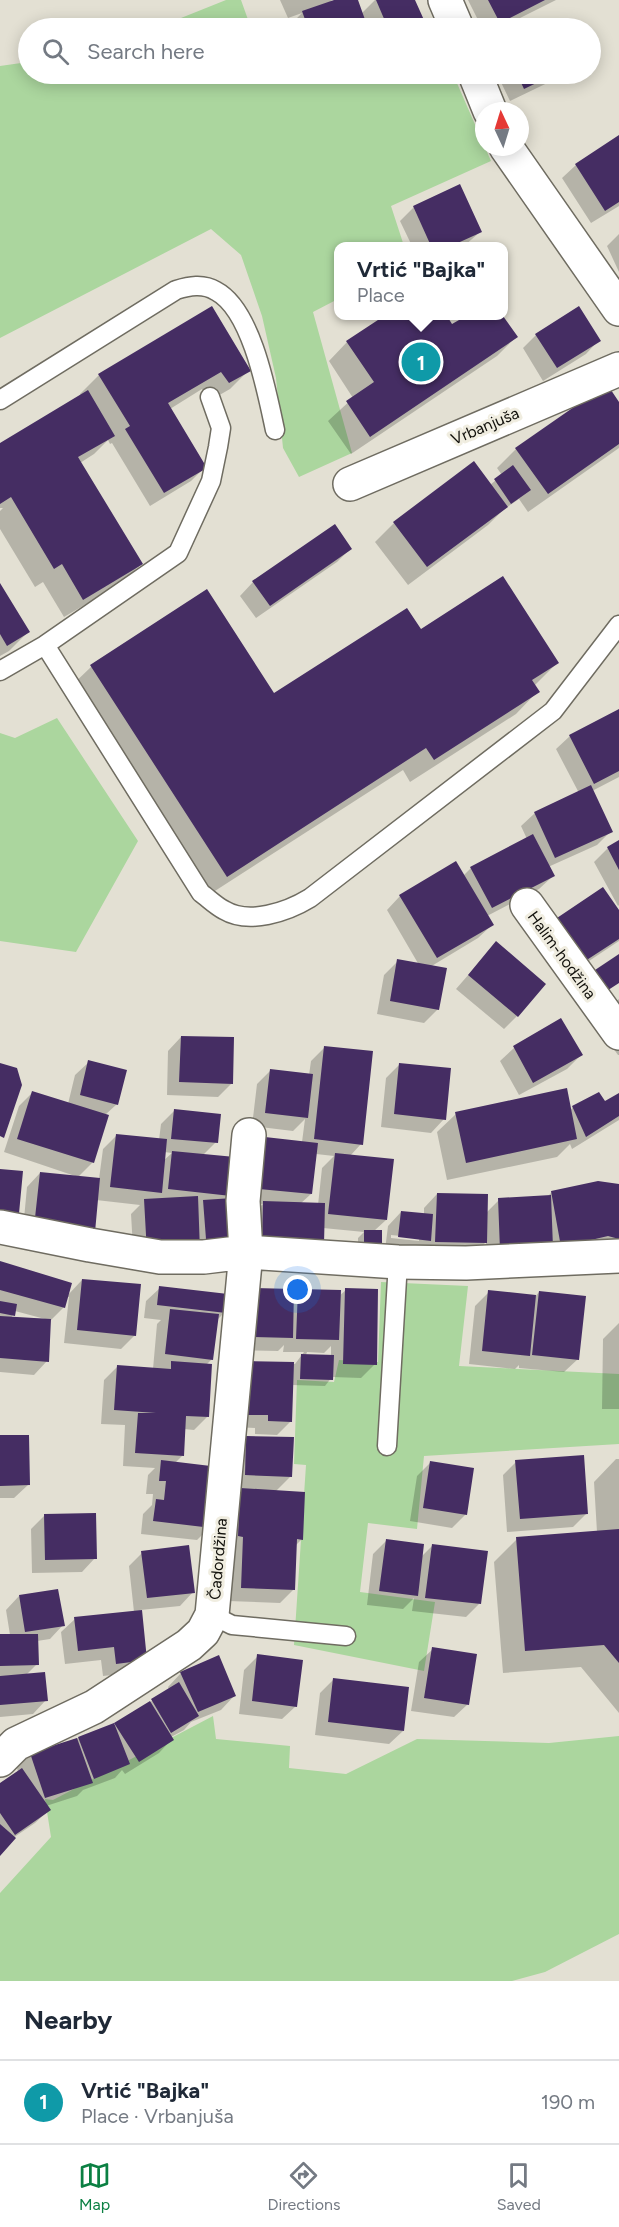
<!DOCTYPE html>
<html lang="en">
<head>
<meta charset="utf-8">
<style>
	body { margin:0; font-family:Figtree,sans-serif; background:#f6f6f7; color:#1f2937 }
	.compass { position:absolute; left:475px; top:102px; width:54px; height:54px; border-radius:50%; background:#fff; box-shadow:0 3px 15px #0003; rotate:356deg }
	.you { position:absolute; left:298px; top:1290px; width:21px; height:21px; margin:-15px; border:4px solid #fff; border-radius:50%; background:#1a73e8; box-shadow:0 0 0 9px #1a73e833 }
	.badge { display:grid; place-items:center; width:39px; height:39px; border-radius:50%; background:#0b8043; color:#fff; font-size:20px; font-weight:700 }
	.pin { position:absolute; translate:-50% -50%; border:3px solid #fff; box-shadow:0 2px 6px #0006 }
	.popup { position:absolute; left:334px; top:242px; width:174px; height:78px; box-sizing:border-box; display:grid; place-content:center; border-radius:12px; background:#fff; filter:drop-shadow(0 2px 4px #0005); font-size:20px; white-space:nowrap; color:#747a83 }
	.popup b { font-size:22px; color:#1f2937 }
	.popup::after { content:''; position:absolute; left:50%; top:100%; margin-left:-12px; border:12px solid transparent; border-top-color:#fff }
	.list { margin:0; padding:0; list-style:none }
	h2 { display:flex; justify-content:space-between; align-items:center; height:78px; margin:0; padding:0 24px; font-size:26px }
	h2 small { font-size:20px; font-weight:400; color:#747a83 }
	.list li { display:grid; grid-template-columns:39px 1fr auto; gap:18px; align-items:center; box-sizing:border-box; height:84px; padding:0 24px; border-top:2px solid #e0e1e3 }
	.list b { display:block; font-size:22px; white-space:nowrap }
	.list p { margin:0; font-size:20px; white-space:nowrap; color:#747a83 }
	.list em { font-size:20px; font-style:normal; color:#747a83 }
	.icon { flex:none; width:33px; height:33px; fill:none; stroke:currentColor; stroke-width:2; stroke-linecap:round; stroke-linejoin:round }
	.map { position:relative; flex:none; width:619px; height:1981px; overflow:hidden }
	.search { position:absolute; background:#fff; box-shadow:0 3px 15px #0003; left:18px; right:18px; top:18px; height:66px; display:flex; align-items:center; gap:15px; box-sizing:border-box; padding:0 21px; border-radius:33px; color:#747a83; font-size:22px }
	.sheet { height:162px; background:#fff }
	nav { display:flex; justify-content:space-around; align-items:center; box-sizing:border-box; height:84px; border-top:2px solid #e0e1e3; background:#fff; font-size:16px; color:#747a83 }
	nav a { display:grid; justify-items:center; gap:3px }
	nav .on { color:#0b8043 }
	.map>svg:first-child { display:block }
</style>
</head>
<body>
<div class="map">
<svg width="619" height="1981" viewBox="0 0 619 1981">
	<rect width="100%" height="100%" fill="#e3e0d3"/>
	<!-- green -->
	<path fill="#abd69e" d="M 226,0 L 241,0 L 251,28 L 156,28 Z
		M 28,62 L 28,74 L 453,74 L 491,161 L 391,206 L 404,246 L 338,246 L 338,299 L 313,312 L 352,453 L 299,477 L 283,448 L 276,378 L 262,316 L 241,255 L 211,229 L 0,338 L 0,66 Z
		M 57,718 L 138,841 L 76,952 L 0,941 L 0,733 L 15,738 Z
		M 381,1282 L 468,1286 L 459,1366 L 619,1374 L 619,1444 L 424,1456 L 417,1529 L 368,1523 L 360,1592 L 435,1602 L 424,1671 L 294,1645 L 306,1465 L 294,1464 L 297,1380 L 334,1382 L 339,1360 L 378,1362 Z
		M 213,1716 L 216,1739 L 290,1746 L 289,1768 L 346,1774 L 417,1739 L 549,1743 L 619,1736 L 619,1934 L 545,1972 L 512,1981 L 0,1981 L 0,1893 L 51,1837 L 45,1799 L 53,1800 Z"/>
	<!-- shadow -->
	<path fill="#0003" fill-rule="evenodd" d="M 280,0 L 332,0 L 329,3 L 339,0 L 356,0 L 361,14 L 375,0 L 414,0 L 422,19 L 413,28 L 369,28 L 365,19 L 363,20 L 366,28 L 290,28 L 289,26 L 302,13 L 288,18 Z
		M 468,0 L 556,0 L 500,28 L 482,28 Z
		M 497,74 L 566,74 L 510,101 Z
		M 619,137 L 619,206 L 591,223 L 562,178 L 576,165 Z
		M 414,207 L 480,232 L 464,246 L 412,246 L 400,221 Z
		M 619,234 L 619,272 L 607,246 Z
		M 387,316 L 445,316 L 452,326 L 468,316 L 501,316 L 516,337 L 497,356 L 351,454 L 328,421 L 353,398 L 329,361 L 347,342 Z
		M 536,335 L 599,340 L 586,354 L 543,381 L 523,348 Z
		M 249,370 L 230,389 L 209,401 L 202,389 L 170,409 L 205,467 L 191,481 L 150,506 L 112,443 L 110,444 L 108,440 L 94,454 L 80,463 L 141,564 L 122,583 L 64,617 L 43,582 L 35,587 L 0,529 L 0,511 L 3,508 L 0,508 L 0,444 L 81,396 L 80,394 L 99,375 Z
		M 619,404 L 619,448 L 528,512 L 519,499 L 503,510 L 488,525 L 408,585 L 375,542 L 394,523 L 473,463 L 490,485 L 502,475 L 497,468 L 516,449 Z
		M 350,549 L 337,562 L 256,618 L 240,596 L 253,582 Z
		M 0,586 L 28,632 L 9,651 L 0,656 Z
		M 207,591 L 274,695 L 420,631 L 557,663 L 534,686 L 538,691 L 516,714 L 410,782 L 403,770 L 204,898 L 68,689 L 91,667 Z
		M 619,710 L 619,777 L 592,791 L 611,831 L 597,845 L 548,867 L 553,876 L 539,889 L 487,916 L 492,925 L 478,938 L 430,967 L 438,1009 L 424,1023 L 377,1014 L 384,975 L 398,961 L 419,965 L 387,910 L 400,896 L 463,876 L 471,868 L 527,839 L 521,826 L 535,813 L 579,793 L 556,749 L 570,736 Z
		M 619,842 L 619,905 L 618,906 L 594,862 L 608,848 Z
		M 619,913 L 619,941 L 565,977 Z
		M 496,943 L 517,1016 L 504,1029 L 456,989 Z
		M 619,999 L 619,1055 L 618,1055 L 594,1021 Z
		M 560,1020 L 581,1055 L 567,1069 L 519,1095 L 500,1061 L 514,1048 Z
		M 181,1037 L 232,1083 L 218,1097 L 167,1095 L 168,1051 Z
		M 325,1047 L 361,1144 L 350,1156 L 386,1220 L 374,1231 L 358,1258 L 358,1238 L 364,1232 L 323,1228 L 249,1255 L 250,1216 L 263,1204 L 246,1202 L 302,1142 L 305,1119 L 293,1131 L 252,1126 L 257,1084 L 270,1071 L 309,1075 L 311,1061 ZM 316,1154 L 334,1156 L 322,1168 L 318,1205 L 300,1204 L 311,1194 Z
		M 89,1062 L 117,1104 L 105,1115 L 93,1162 L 78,1177 L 4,1152 L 19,1106 L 32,1093 L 68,1104 L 75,1075 Z
		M 400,1064 L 444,1119 L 431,1133 L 381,1127 L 386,1078 Z
		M 619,1095 L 619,1120 L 572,1149 L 570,1144 L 557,1157 L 447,1180 L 437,1132 L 456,1114 L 570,1111 L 573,1107 L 604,1103 Z
		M 174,1111 L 216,1142 L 203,1155 L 229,1195 L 224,1200 L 235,1249 L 134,1265 L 131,1214 L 140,1205 L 96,1200 L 22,1240 L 27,1187 L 40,1173 L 99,1179 L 103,1149 L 116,1136 L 159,1140 L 161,1124 ZM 164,1152 L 172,1153 L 163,1161 Z
		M 619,1185 L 619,1255 L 487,1263 L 486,1242 L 472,1256 L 385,1250 L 388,1226 L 401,1212 L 424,1214 L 424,1208 L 437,1194 L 487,1212 L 499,1200 L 547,1197 L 552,1192 ZM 391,1235 L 419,1238 L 419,1241 L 391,1238 Z
		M 0,1263 L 67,1296 L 82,1280 L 135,1335 L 121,1349 L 64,1343 L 69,1297 L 67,1297 L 64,1307 L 50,1321 L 47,1361 L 34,1375 L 0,1372 ZM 15,1311 L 45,1319 L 11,1318 Z
		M 160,1288 L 225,1312 L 216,1321 L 212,1359 L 206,1365 L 207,1417 L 194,1430 L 184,1429 L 183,1455 L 175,1463 L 210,1527 L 197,1540 L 141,1534 L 143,1514 L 152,1505 L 153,1494 L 146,1494 L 148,1475 L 155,1468 L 123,1466 L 125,1425 L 101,1424 L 104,1380 L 117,1367 L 153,1369 L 157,1324 L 161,1320 L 144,1318 L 146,1301 Z
		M 298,1290 L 339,1296 L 346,1290 L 375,1364 L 361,1378 L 332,1377 L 325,1386 L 292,1385 L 291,1421 L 277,1435 L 255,1434 L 255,1428 L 234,1427 L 249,1363 L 295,1364 L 304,1352 L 283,1352 L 284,1345 L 278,1351 L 236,1350 ZM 331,1346 L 331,1356 L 306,1355 L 307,1352 L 324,1353 Z
		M 489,1292 L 535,1297 L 539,1292 L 578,1359 L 564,1372 L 519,1368 L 519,1365 L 515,1369 L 469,1364 L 475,1306 Z
		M 619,1323 L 619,1409 L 602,1409 L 603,1339 Z
		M 0,1437 L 28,1485 L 14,1498 L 0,1498 Z
		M 247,1438 L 291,1476 L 275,1492 L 302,1539 L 296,1545 L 294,1589 L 280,1603 L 228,1601 L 233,1451 Z
		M 616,1459 L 619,1459 L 619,1713 L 581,1667 L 503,1673 L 494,1562 L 517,1539 L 597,1532 L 594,1482 Z
		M 516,1462 L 587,1513 L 573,1527 L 507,1532 L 503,1475 Z
		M 430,1463 L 466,1514 L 452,1528 L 410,1521 L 417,1476 Z
		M 45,1515 L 95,1558 L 82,1572 L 32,1573 L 31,1529 Z
		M 386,1541 L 420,1558 L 432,1546 L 479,1604 L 466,1617 L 412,1611 L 414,1598 L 403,1609 L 367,1605 L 373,1554 Z
		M 142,1553 L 193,1592 L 180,1606 L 140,1610 L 132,1673 L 103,1676 L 101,1660 L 65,1664 L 61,1632 L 75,1619 L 134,1612 L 129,1566 Z
		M 19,1596 L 63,1625 L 50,1639 L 37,1641 L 37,1664 L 26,1675 L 46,1700 L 33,1714 L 0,1717 L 0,1636 L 10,1635 L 6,1610 Z
		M 433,1649 L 468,1704 L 454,1717 L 411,1711 L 419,1662 Z
		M 258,1656 L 296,1706 L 282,1719 L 239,1714 L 244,1670 Z
		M 181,1673 L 234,1696 L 221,1710 L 191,1722 L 184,1730 L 171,1737 L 172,1739 L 159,1753 L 125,1774 L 122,1770 L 115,1778 L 83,1790 L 77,1796 L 46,1806 L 49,1810 L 35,1823 L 13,1838 L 0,1854 L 0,1785 L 18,1772 L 17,1768 L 31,1754 L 113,1726 L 169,1690 L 168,1687 Z
		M 333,1680 L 403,1731 L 389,1744 L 315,1735 L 320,1693 Z"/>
	<!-- building -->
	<path fill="#452d63" d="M 334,0 L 358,0 L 368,28 L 308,28 L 302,11 Z
		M 376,0 L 415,0 L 424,20 L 404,28 L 388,28 Z
		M 488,0 L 545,0 L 500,23 Z
		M 517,74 L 555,74 L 524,89 Z
		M 619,135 L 619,202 L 605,211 L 575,164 Z
		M 460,184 L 482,232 L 451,246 L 431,246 L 413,206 Z
		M 212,306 L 251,371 L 229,383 L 221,372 L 168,403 L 207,468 L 164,493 L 125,429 L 130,426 L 98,374 Z
		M 579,306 L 601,341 L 557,368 L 535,334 Z
		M 384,316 L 447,316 L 452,324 L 466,316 L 503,316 L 518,337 L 370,437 L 346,401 L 374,382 L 346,341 Z
		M 607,384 L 619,402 L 619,444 L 548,494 L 515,448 Z
		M 88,390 L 115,436 L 78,457 L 143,564 L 83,600 L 62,564 L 54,569 L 11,497 L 0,504 L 0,443 Z
		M 474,461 L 508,507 L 427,567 L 393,522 Z
		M 513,465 L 531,490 L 511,504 L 494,479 Z
		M 335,524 L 352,549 L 270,606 L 252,581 Z
		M 503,576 L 559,663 L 532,680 L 540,692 L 434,760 L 426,748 L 227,877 L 90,665 L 207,589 L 274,693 L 407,608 L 421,629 Z
		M 0,583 L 30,632 L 7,646 L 0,634 Z
		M 619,709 L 619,771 L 594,784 L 569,735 Z
		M 591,785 L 613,832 L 555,858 L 534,812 Z
		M 533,834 L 555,876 L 492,908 L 470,867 Z
		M 619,840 L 619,870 L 607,847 Z
		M 456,861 L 494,925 L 437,958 L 399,895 Z
		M 603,887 L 619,910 L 619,939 L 579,965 L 551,922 Z
		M 496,941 L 546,984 L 518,1017 L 468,975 Z
		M 619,954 L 619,983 L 602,994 L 589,974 Z
		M 397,959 L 447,968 L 439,1010 L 390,1001 Z
		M 561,1018 L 583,1055 L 533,1083 L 513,1046 Z
		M 181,1036 L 234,1037 L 233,1084 L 179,1082 Z
		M 324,1046 L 373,1051 L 363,1145 L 314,1139 Z
		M 88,1060 L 127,1070 L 118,1105 L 80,1095 Z
		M 0,1063 L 17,1068 L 22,1085 L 4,1138 L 0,1136 Z
		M 399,1063 L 451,1068 L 446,1120 L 394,1114 Z
		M 270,1069 L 313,1074 L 308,1118 L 265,1113 Z
		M 567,1088 L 577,1139 L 466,1163 L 455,1112 Z
		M 32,1091 L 109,1115 L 94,1163 L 17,1139 Z
		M 599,1092 L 605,1101 L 619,1093 L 619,1116 L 586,1137 L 572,1106 Z
		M 174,1109 L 221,1114 L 218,1143 L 171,1139 Z
		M 116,1134 L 167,1139 L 162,1193 L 110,1187 Z
		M 265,1137 L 318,1143 L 312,1194 L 259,1189 Z
		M 172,1151 L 235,1157 L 231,1196 L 168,1189 Z
		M 335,1153 L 394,1159 L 387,1220 L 328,1214 Z
		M 0,1169 L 23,1171 L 18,1224 L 0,1222 Z
		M 40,1172 L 100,1178 L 95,1232 L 34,1227 Z
		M 598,1181 L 619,1184 L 619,1239 L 608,1236 L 561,1247 L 551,1191 Z
		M 437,1193 L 488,1194 L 487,1243 L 435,1242 Z
		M 551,1195 L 553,1248 L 500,1250 L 498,1198 Z
		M 198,1196 L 200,1251 L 147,1253 L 144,1199 Z
		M 233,1198 L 237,1250 L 207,1252 L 203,1200 Z
		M 263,1201 L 325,1203 L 324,1244 L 262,1242 Z
		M 401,1211 L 433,1214 L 431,1241 L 398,1237 Z
		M 364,1230 L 382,1230 L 382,1252 L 364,1252 Z
		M 0,1261 L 72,1283 L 65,1308 L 0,1290 Z
		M 82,1279 L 141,1284 L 136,1336 L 77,1330 Z
		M 159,1286 L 228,1294 L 226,1313 L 157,1305 Z
		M 250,1288 L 294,1289 L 293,1338 L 249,1337 Z
		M 345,1288 L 378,1289 L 377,1365 L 343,1364 Z
		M 298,1289 L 341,1290 L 339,1340 L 296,1339 Z
		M 488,1290 L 536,1295 L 530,1356 L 482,1351 Z
		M 539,1291 L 586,1296 L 579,1360 L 532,1355 Z
		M 0,1301 L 17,1304 L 15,1316 L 0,1313 Z
		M 170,1309 L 219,1314 L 213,1360 L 165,1354 Z
		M 0,1316 L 51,1319 L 49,1362 L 0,1358 Z
		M 301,1354 L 334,1355 L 333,1380 L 300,1379 Z
		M 171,1361 L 212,1364 L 209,1417 L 186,1416 L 184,1456 L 135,1453 L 138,1413 L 156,1413 L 114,1410 L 117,1365 L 171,1369 Z
		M 248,1361 L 294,1362 L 292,1422 L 268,1421 L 268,1415 L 247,1415 Z
		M 0,1435 L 29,1435 L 30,1485 L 0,1486 Z
		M 246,1436 L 294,1437 L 292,1477 L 245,1475 Z
		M 584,1455 L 588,1514 L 520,1519 L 515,1460 Z
		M 161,1460 L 219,1467 L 212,1528 L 153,1521 L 156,1499 L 164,1500 L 166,1481 L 159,1481 Z
		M 430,1461 L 474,1468 L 467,1515 L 423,1508 Z
		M 240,1488 L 305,1492 L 303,1540 L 297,1539 L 295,1590 L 241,1588 L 243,1537 L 238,1536 Z
		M 96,1513 L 97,1559 L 45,1560 L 44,1514 Z
		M 619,1529 L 619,1663 L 604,1645 L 525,1651 L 516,1537 Z
		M 386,1539 L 424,1544 L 418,1596 L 379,1591 Z
		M 432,1544 L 488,1551 L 481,1604 L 425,1598 Z
		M 189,1545 L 195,1593 L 147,1598 L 141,1551 Z
		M 58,1589 L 65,1626 L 25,1632 L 19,1595 Z
		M 142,1610 L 147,1660 L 116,1664 L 114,1647 L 78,1651 L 74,1617 Z
		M 0,1634 L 38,1634 L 39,1665 L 0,1666 Z
		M 432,1647 L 477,1654 L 469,1705 L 424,1698 Z
		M 257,1654 L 303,1660 L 297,1707 L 252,1701 Z
		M 219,1655 L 236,1696 L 198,1712 L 180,1672 Z
		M 45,1672 L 48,1701 L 0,1705 L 0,1676 Z
		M 333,1678 L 409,1687 L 404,1731 L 328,1722 Z
		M 179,1682 L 199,1716 L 171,1733 L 151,1699 Z
		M 150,1701 L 174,1740 L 139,1762 L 114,1723 Z
		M 114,1723 L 130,1764 L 94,1779 L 78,1737 Z
		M 77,1738 L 93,1783 L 45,1798 L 30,1753 Z
		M 22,1768 L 51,1810 L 15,1835 L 0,1813 L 0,1783 Z
		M 0,1824 L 16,1838 L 0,1856 Z"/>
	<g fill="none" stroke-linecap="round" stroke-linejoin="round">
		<defs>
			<path id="lane" d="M 0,400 L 176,290 C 189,286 203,283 216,291 C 252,310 267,393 275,430
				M 45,645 L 178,553 L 211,481 L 218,447 L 221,428 L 210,397
				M 0,671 L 45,645 L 201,893 C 208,898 216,906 224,910 C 249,925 287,912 310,898 L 553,711 L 619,625
				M 387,1446 L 398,1262
				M 212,1615 L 232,1625 L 346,1636"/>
			<path id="street" d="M 350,484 L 619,369
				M 527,905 L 619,1033
				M 0,1227 L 90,1245 L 160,1257 L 204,1257 L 246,1252 L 398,1262 L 466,1263 L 619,1256
				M 0,1760 L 16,1744 L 94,1707 L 189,1645 L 203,1632 L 212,1615 L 246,1252 L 243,1201 L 249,1135"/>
			<path id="secondary" d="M 445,0 L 457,28
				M 475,74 L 490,111
				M 506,147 L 619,309"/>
		</defs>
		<!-- lane casing -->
		<use href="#lane" stroke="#6f6c61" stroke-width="21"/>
		<!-- street casing -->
		<use href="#street" stroke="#6f6c61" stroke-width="36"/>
		<!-- secondary casing -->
		<use href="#secondary" stroke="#6f6c61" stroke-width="36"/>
		<!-- lane -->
		<use href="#lane" stroke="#fff" stroke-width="18"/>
		<!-- street -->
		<use href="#street" stroke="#fff" stroke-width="33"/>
		<!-- secondary -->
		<use href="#secondary" stroke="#fff" stroke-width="33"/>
	</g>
	<g text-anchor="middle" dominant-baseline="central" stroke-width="6" stroke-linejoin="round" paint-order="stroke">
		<!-- street labels -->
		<g font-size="16" fill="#100f0a" stroke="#f0ede0">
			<text transform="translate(485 426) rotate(-23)">Vrbanjuša</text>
			<text transform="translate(562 955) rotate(54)">Halim-hodžina</text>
			<text transform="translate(218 1559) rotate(-85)">Čadordžina</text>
		</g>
	</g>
</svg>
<svg class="compass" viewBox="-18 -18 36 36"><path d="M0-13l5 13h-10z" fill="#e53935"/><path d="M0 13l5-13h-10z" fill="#747a83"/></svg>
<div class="you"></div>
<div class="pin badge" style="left:421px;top:362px;background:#0f9aa8">1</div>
<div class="popup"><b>Vrtić &quot;Bajka&quot;</b>Place</div>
<div class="search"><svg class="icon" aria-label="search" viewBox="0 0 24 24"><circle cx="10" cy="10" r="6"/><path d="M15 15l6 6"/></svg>Search here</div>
</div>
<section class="sheet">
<h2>Nearby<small></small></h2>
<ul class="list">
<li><span class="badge" style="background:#0f9aa8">1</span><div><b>Vrtić &quot;Bajka&quot;</b><p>Place · Vrbanjuša</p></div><em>190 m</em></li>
</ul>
</section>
<nav>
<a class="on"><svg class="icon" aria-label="map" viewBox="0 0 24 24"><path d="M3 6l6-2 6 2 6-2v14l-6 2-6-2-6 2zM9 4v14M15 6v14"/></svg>Map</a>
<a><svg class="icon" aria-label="directions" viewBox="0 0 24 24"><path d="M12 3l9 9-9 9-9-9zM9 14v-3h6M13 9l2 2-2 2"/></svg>Directions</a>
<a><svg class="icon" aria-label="saved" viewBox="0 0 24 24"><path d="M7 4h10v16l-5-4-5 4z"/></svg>Saved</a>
</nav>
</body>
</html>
